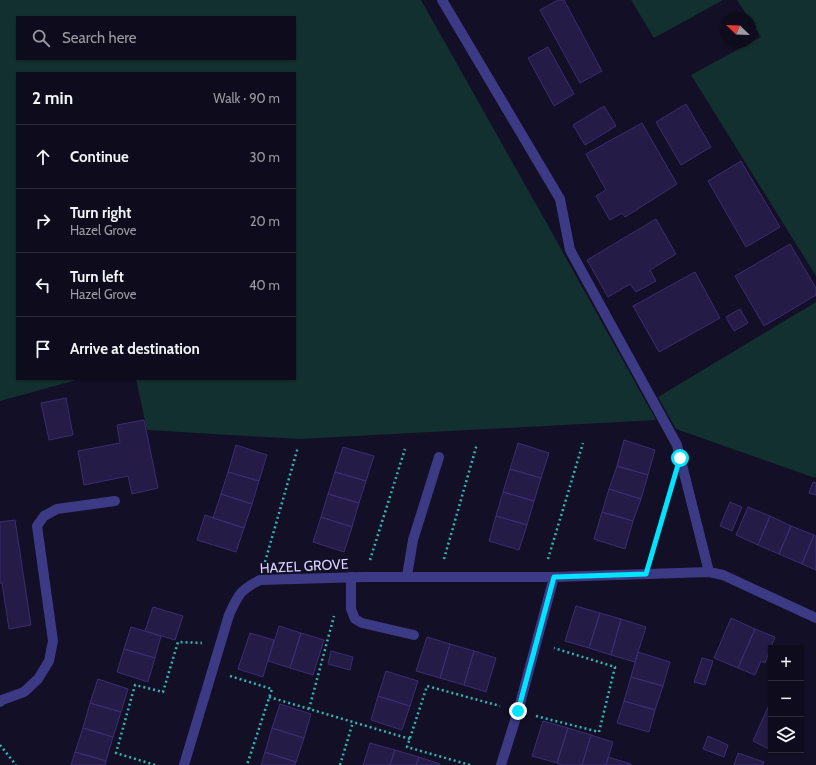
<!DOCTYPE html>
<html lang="en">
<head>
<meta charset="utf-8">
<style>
	body { margin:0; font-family:Cabin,sans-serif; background:#1c1929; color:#f1f3f6 }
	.controls { position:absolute; right:12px; bottom:12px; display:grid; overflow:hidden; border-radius:0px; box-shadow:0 1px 3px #0004 }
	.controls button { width:36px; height:36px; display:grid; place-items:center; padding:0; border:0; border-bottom:1px solid #2e2b3b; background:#0e0b1c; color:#f1f3f6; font:20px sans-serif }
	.compass { position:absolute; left:720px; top:12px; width:36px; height:36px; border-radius:50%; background:#0e0b1c; box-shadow:0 1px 3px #0004; rotate:293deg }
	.stop { position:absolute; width:12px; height:12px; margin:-9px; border:3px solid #00e5ff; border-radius:50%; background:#fff }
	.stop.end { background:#00e5ff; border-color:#fff; box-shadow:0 1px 4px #0008 }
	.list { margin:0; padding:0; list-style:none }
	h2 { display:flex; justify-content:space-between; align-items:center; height:52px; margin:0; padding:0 16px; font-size:17px }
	h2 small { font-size:13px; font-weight:400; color:#9b9ba3 }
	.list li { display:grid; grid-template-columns:26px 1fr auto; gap:12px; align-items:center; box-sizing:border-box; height:64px; padding:0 16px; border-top:1px solid #2e2b3b }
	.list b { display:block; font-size:15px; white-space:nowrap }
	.list p { margin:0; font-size:13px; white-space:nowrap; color:#9b9ba3 }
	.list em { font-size:13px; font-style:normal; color:#9b9ba3 }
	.icon { flex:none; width:22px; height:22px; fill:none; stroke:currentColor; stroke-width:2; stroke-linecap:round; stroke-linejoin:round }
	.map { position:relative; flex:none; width:816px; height:765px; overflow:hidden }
	.search { position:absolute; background:#0e0b1c; box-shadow:0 1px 3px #0004; left:16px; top:16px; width:280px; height:44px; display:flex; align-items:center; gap:10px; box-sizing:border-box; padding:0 14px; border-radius:0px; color:#9b9ba3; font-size:15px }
	.panel { position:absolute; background:#0e0b1c; box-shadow:0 1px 3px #0004; left:16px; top:72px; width:280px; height:308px; border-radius:0px }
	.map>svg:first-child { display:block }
</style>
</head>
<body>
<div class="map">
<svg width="816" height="765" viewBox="0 0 816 765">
	<rect width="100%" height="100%" fill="#130f26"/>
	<!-- green -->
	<path fill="#12302f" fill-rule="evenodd" d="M 0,0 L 421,0 L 550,229 L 656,420 L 300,439 L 147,430 L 136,379 L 295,379 L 295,73 L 17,73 L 17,379 L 80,379 L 0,401 ZM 17,17 L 295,17 L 295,59 L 17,59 Z
		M 631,0 L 723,0 L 654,38 Z
		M 737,0 L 816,0 L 816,276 L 691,75 L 761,37 L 750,20 L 750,18 L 749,18 Z
		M 816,302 L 816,476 L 815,478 L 676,429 L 658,397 Z"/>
	<!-- building -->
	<path fill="#241b47" stroke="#3b2d73" d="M 558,0 L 564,0 L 602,71 L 580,83 L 540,10 Z
		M 548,47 L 574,94 L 554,106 L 528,58 Z
		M 686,104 L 711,147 L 681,165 L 656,122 Z
		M 604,106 L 616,126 L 585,145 L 573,125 Z
		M 642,123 L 677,184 L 625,217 L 622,213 L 610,220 L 596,196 L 606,190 L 586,154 Z
		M 741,161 L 780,227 L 746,247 L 708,181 Z
		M 656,219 L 676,254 L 650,270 L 656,281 L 636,292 L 630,284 L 608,297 L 587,260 Z
		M 790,244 L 816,288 L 816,295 L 764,326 L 735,276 Z
		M 695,272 L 720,318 L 659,352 L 633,306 Z
		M 740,309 L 748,323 L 734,331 L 726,317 Z
		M 66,398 L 73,435 L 49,440 L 41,403 Z
		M 144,420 L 158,488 L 132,494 L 128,476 L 84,485 L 78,451 L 120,443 L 117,425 Z
		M 624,440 L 655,450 L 648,475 L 617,466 Z
		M 518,443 L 549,453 L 541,478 L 510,469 Z
		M 236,445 L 267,455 L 259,481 L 228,472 Z
		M 343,447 L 374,456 L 366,481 L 335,472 Z
		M 617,466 L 648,475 L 641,499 L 609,489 Z
		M 510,469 L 541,478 L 534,501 L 503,492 Z
		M 228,472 L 259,481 L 252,504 L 221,494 Z
		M 335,472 L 366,481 L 359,503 L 328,494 Z
		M 813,482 L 816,483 L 816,495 L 809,493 Z
		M 609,489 L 641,499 L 633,521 L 602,512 Z
		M 503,492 L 534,501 L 527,525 L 496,516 Z
		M 221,494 L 252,504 L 244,528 L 213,518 Z
		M 328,494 L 359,503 L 352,527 L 321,517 Z
		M 730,502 L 742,507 L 732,531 L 720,526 Z
		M 748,507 L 770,516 L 758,545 L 736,535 Z
		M 602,512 L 633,521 L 625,549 L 594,539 Z
		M 205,515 L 244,528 L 236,552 L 197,540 Z
		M 496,516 L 527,525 L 519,550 L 489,541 Z
		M 770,516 L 791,526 L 779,554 L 758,545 Z
		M 321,517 L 352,527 L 344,552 L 313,542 Z
		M 15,520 L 31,625 L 9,629 L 2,583 L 0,583 L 0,522 Z
		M 791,526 L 814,535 L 802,564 L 779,554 Z
		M 814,535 L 816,536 L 816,570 L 802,564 Z
		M 576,606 L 600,613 L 589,648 L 565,641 Z
		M 153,607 L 183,616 L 175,640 L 145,631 Z
		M 600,613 L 621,619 L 611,655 L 589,648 Z
		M 731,618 L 755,629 L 738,668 L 714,658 Z
		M 621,619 L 646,627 L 635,662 L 611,655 Z
		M 279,626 L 301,633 L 290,668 L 268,661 Z
		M 131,627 L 161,636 L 155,658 L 124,649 Z
		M 755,629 L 775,637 L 765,663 L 761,661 L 755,675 L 738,668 Z
		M 250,633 L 274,640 L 263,677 L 238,669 Z
		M 301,633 L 324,640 L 313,675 L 290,668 Z
		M 427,637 L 450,644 L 440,678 L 416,671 Z
		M 450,644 L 474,651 L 464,685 L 440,678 Z
		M 124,649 L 155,658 L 148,682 L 117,672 Z
		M 331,651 L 353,657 L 350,670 L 328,664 Z
		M 474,651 L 496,658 L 486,692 L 464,685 Z
		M 638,652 L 670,662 L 663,686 L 631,677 Z
		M 702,658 L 713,661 L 705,685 L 694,682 Z
		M 386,671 L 418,681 L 410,706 L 378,696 Z
		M 631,677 L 663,686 L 655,710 L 624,701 Z
		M 98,679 L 128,689 L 121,712 L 90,703 Z
		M 378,696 L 410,706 L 402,730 L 371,720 Z
		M 624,701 L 655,710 L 649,732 L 617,723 Z
		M 90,703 L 121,712 L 113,737 L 83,728 Z
		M 280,704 L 311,714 L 304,738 L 272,728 Z
		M 768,707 L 771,709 L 771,750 L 753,741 Z
		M 543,721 L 568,728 L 557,763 L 532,756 Z
		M 83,728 L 113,737 L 106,761 L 75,752 Z
		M 272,728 L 304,738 L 296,762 L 265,752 Z
		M 568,728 L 591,735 L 582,765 L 562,765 L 557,763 Z
		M 591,735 L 613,742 L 606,765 L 582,765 Z
		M 708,736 L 728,745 L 724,757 L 703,749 Z
		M 370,743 L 395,750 L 390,765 L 363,765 Z
		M 395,750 L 419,757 L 416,765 L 390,765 Z
		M 75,752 L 106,761 L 105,765 L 71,765 Z
		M 265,752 L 296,762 L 295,765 L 261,765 Z
		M 738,753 L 764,762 L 763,765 L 734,765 Z
		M 419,757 L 440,764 L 440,765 L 416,765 Z
		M 608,757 L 631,764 L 631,765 L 606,765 Z"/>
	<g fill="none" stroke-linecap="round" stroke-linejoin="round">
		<!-- path -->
		<path stroke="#2fb8b0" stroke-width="2.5" stroke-dasharray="2 3" stroke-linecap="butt" d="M 652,556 L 669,495
			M 444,559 L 477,444
			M 548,559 L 583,443
			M 370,560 L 405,449
			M 265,562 L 298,447
			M 230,676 L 272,689 L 247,765
			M 269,697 L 410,739
			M 309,709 L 334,616
			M 536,716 L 599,732 L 615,667 L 554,648
			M 0,745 L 16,765
			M 155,765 L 116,753 L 135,685 L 163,692 L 178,642 L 202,643
			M 340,765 L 353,722
			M 470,765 L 407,747 L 427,686 L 500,706"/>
		<!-- lane -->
		<path stroke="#3d3a85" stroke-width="10" d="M 442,0 L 560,199 L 570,250 L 677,445 L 709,572
			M 407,576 L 413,540 L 439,457
			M 351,577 L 351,609 L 355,619 L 362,623 L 414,635
			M 0,702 L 2,700 L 24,692 L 38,679 L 49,661 L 53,641 L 37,526 L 44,516 L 57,509 L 115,501"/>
		<!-- street -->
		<path stroke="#3d3a85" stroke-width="10" d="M 184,765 L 229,615 C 238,595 240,590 260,580 L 364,577 L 554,577 L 709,572 L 723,575 L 816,618
			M 501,765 L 518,711 L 554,577"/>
	</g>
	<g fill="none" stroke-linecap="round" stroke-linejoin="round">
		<!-- route -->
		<path stroke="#00e5ff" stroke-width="5" d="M 518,711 L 554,577 L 646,574 L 680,458"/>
	</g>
	<g text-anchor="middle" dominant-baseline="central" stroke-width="3" stroke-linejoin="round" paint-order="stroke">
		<!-- street labels -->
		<g font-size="14" fill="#d9d4ff" stroke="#130f26">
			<text transform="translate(304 566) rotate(-3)">HAZEL GROVE</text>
		</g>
	</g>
</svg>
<div class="controls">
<button>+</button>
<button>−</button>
<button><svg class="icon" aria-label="layers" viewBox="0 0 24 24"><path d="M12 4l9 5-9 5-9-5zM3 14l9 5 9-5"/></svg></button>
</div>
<svg class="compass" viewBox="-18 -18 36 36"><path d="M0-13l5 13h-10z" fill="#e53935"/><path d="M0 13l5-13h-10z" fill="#9b9ba3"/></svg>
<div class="stop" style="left:680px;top:458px"></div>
<div class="stop end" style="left:518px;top:711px"></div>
<div class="search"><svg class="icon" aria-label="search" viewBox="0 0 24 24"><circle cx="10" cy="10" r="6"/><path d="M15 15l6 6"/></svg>Search here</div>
<section class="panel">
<h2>2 min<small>Walk · 90 m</small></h2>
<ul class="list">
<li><svg class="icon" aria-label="ahead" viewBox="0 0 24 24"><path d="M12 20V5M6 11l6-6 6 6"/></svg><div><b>Continue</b></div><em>30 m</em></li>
<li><svg class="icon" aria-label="right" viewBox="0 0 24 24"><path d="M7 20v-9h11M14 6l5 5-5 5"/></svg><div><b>Turn right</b><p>Hazel Grove</p></div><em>20 m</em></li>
<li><svg class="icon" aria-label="left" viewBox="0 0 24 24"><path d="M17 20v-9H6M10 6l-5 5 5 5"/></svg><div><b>Turn left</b><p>Hazel Grove</p></div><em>40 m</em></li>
<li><svg class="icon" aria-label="arrive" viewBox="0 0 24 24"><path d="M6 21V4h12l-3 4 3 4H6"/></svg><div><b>Arrive at destination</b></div></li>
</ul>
</section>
</div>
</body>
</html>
